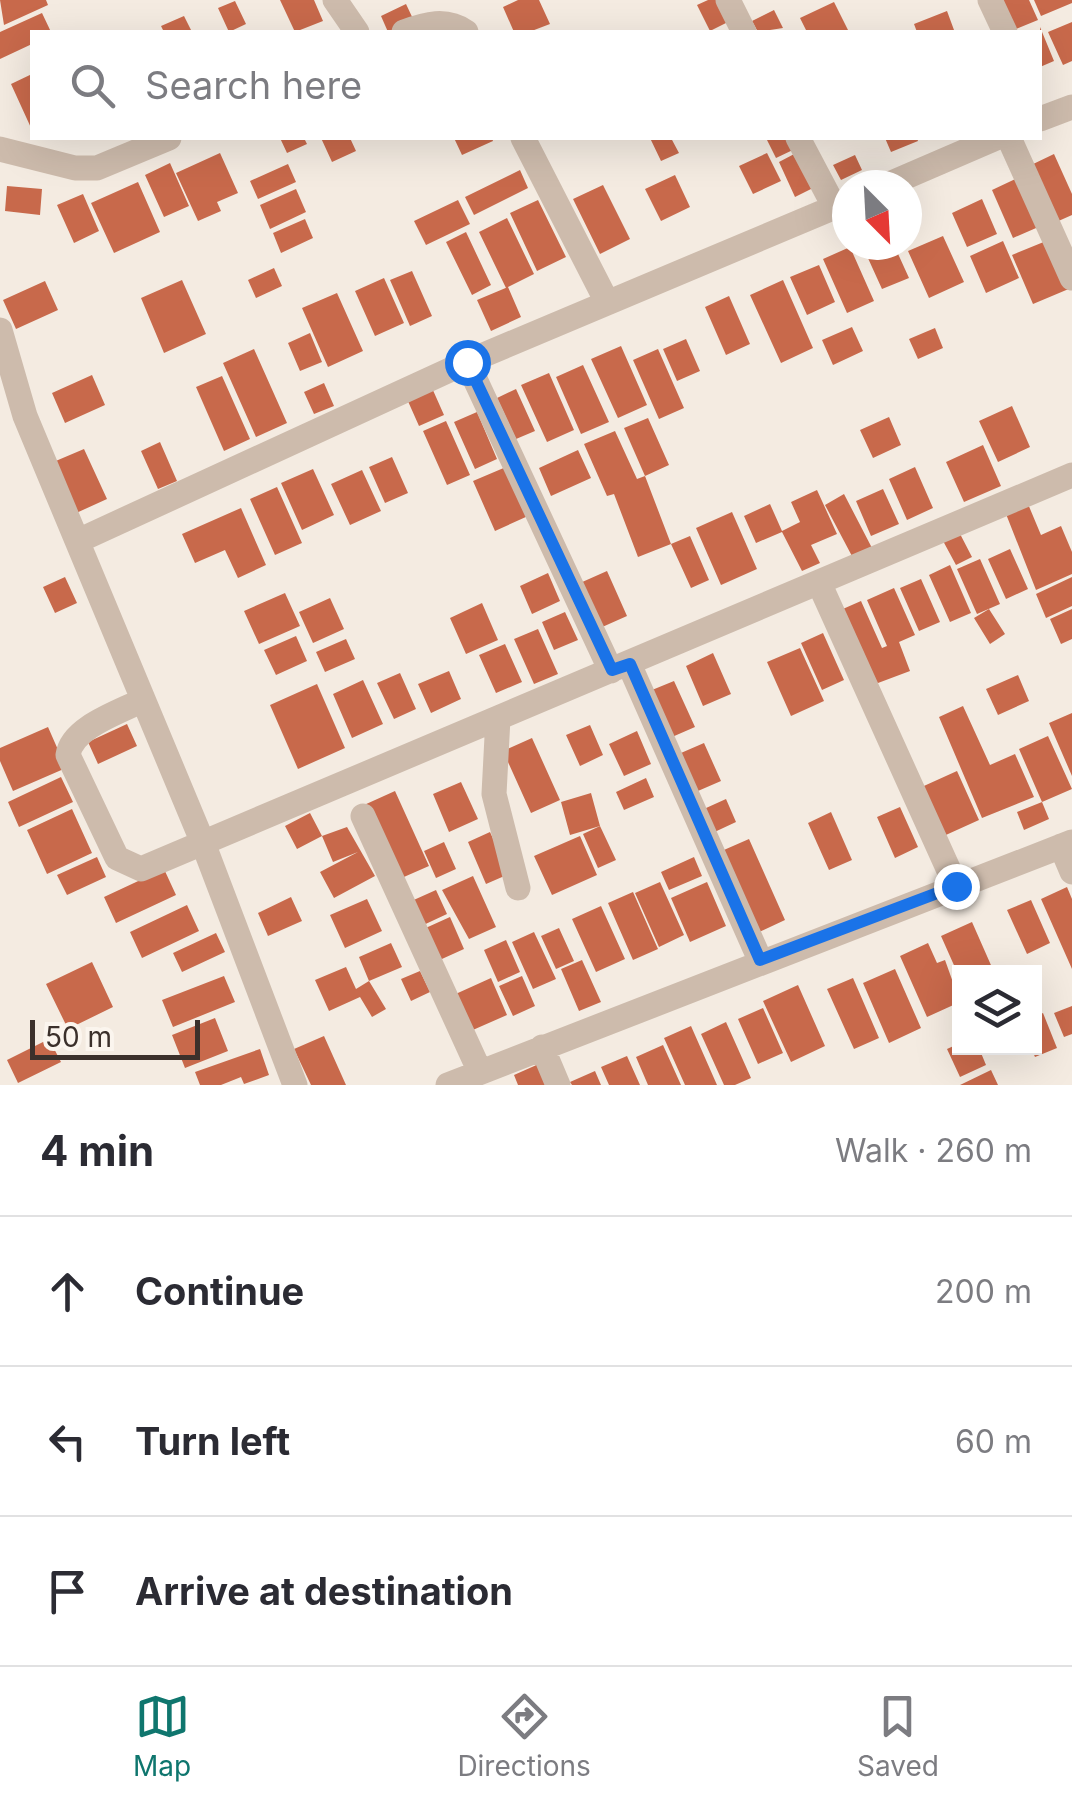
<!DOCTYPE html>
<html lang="en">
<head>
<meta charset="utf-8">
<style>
	body { margin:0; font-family:Inter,sans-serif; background:#f7f7f7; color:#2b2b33 }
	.controls { position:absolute; right:30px; bottom:30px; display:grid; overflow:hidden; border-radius:0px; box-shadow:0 10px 40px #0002 }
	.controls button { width:90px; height:90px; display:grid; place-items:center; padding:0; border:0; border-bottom:2px solid #e1e1e2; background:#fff; color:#2b2b33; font:50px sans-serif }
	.compass { position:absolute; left:832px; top:170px; width:90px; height:90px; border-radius:50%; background:#fff; box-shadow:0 10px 40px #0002; rotate:156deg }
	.scale { position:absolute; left:30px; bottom:25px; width:170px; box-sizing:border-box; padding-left:10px; border:5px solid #3b302b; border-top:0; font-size:28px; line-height:35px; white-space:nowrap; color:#3b302b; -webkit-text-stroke:8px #fbf5ee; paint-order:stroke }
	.stop { position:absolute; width:30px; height:30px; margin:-22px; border:8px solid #1a73e8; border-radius:50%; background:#fff }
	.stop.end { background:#1a73e8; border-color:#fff; box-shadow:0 2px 10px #0008 }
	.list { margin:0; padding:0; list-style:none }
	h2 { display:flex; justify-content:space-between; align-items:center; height:130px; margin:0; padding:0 40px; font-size:42px }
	h2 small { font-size:32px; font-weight:400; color:#7c7c81 }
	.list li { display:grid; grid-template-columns:65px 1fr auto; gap:30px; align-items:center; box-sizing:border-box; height:150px; padding:0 40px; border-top:2px solid #e1e1e2 }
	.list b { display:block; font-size:38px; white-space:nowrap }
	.list em { font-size:32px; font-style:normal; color:#7c7c81 }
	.icon { flex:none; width:55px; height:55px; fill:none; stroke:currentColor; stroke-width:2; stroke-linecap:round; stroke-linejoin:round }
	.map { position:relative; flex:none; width:1072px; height:1085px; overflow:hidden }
	.search { position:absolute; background:#fff; box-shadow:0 10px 40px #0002; left:30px; right:30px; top:30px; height:110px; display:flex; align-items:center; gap:25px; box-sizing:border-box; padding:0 35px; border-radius:0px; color:#7c7c81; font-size:38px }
	.sheet { height:580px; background:#fff }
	nav { display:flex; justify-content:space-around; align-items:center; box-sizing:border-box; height:140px; border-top:2px solid #e1e1e2; background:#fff; font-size:28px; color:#7c7c81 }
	nav a { display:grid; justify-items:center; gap:5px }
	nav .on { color:#0f766e }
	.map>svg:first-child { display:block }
</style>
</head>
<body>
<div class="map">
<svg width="1072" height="1085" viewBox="0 0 1072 1085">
	<rect width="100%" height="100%" fill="#f4ebe1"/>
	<!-- building -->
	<path fill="#c8694b" d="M 0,0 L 46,0 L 48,5 L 4,25 Z
		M 280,0 L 314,0 L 323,21 L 295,32 Z
		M 518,0 L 539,0 L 550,24 L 529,32 L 514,32 L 503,7 Z
		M 708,0 L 720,0 L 730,21 L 710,31 L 697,5 Z
		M 1004,0 L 1029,0 L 1038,20 L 1009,32 L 996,3 Z
		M 1034,0 L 1072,0 L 1072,3 L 1041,16 Z
		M 235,1 L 246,24 L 229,32 L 218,8 Z
		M 834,2 L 849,32 L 807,32 L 800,18 Z
		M 406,4 L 414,21 L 388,32 L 381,16 Z
		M 774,10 L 783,28 L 758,32 L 752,21 Z
		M 947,11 L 954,30 L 917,32 L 914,24 Z
		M 42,13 L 51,32 L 32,32 L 32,44 L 0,59 L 0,32 Z
		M 184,16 L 192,32 L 164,32 L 161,26 Z
		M 1072,22 L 1072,61 L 1063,65 L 1048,32 Z
		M 1040,27 L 1054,61 L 1040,67 Z
		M 32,74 L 32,130 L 11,84 Z
		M 280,138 L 304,138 L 307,144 L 287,153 Z
		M 321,138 L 350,138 L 356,151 L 332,162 Z
		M 454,138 L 492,138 L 493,141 L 462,155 Z
		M 650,138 L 671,138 L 679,153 L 661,161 Z
		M 766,138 L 792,138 L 797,148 L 776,158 Z
		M 885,138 L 917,138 L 918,141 L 891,152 Z
		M 798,152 L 815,187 L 795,197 L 779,162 Z
		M 220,153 L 238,193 L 217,202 L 221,211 L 198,221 L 176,173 Z
		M 767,153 L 781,181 L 753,194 L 739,166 Z
		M 1054,154 L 1072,194 L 1072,215 L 1054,223 L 1029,166 Z
		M 855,155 L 862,170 L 841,180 L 833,165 Z
		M 170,163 L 189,206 L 164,217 L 145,175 Z
		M 288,164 L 296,182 L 258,199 L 250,181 Z
		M 520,170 L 528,188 L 474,215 L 465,197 Z
		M 675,175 L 690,207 L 661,221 L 645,189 Z
		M 1022,176 L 1043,225 L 1013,238 L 992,190 Z
		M 138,182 L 160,232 L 114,253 L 91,203 Z
		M 603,185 L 630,239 L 600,254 L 573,199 Z
		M 7,186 L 42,189 L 40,215 L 5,211 Z
		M 296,189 L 306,212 L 270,229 L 260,205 Z
		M 83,194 L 99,231 L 74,243 L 57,205 Z
		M 982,199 L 997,234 L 967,247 L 952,213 Z
		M 458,200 L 470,224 L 426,245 L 414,221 Z
		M 538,200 L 566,257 L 537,271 L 510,213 Z
		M 507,218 L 534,274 L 506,288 L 479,232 Z
		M 305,219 L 313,238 L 281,253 L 273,233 Z
		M 466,232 L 491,285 L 472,295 L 446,242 Z
		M 943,236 L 964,282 L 929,298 L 908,251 Z
		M 1051,239 L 1071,288 L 1033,304 L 1012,255 Z
		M 1003,241 L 1019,278 L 986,293 L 970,256 Z
		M 862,245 L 894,245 L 909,278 L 882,289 Z
		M 850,247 L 874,301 L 847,313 L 823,259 Z
		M 819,265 L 835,302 L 807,315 L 790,277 Z
		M 274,268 L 282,286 L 256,298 L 248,280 Z
		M 412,271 L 432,316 L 410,326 L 390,280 Z
		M 384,278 L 404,323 L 375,336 L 355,291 Z
		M 182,280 L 206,334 L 164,353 L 141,298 Z
		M 783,280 L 813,348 L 781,363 L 750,295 Z
		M 45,281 L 58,310 L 16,329 L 3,300 Z
		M 508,287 L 521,317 L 491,331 L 477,300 Z
		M 337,293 L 363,351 L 328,367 L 302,308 Z
		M 729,296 L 750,344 L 726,355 L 705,307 Z
		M 852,327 L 863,351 L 833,365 L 822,340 Z
		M 935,328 L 943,348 L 918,359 L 909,339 Z
		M 310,333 L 322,362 L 300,371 L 288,343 Z
		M 686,339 L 700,371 L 677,381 L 663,349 Z
		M 621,346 L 647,405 L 618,418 L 591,359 Z
		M 254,349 L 287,423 L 256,437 L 223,363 Z
		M 658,349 L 684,408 L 659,419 L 633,360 Z
		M 583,365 L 609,422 L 581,434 L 556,377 Z
		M 549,373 L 574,430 L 547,442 L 521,385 Z
		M 92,375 L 105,405 L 65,423 L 52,393 Z
		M 222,376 L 250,439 L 224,451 L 196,387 Z
		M 324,383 L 334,406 L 314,414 L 304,392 Z
		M 432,388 L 444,415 L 419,426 L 407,399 Z
		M 516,389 L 535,431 L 516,439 L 497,398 Z
		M 1012,406 L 1030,447 L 998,462 L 979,421 Z
		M 477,412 L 497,459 L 475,469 L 454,422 Z
		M 889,417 L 901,445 L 873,458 L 860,430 Z
		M 648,418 L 669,465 L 645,476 L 624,428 Z
		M 446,421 L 470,475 L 447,485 L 423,431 Z
		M 615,431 L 637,479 L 645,476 L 671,544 L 638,557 L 614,494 L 607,496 L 584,444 Z
		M 160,442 L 177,481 L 158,489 L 141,451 Z
		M 983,445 L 1001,486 L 964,502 L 946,462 Z
		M 84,449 L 107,499 L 74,514 L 51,463 Z
		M 578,450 L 591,478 L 551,496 L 539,468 Z
		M 392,457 L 408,493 L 385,503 L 369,467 Z
		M 506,467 L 528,516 L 495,531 L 473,481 Z
		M 915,467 L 933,508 L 907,520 L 889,479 Z
		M 313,469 L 334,515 L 302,530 L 281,483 Z
		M 362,470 L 381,511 L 350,525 L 331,484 Z
		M 277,487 L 302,543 L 275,555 L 250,499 Z
		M 883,489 L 899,524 L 871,536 L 856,501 Z
		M 817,490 L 837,534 L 811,545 L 820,563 L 802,571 L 782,532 L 756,543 L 744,516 L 770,504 L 782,531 L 800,522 L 791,502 Z
		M 844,494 L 872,548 L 853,558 L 825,505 Z
		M 1028,504 L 1041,535 L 1061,526 L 1072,552 L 1072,574 L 1036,590 L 1006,514 Z
		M 241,508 L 266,565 L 238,578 L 225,550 L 195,563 L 182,534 Z
		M 732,512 L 757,569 L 721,585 L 696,528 Z
		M 958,530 L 972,557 L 956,565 L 942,539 Z
		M 690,536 L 709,580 L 691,588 L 671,544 Z
		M 1010,549 L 1028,589 L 1006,599 L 988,559 Z
		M 980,559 L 1000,604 L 977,614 L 957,569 Z
		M 950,565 L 971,613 L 950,622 L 929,575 Z
		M 607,571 L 627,616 L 600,628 L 580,583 Z
		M 548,573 L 560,601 L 532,614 L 520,586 Z
		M 65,577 L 77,603 L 55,613 L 43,587 Z
		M 1072,577 L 1072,606 L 1046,618 L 1036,594 Z
		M 921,579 L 940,622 L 919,631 L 900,588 Z
		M 894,588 L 915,635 L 899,642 L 910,671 L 870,686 L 836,612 L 861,601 L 882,648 L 887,646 L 867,600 Z
		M 285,593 L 300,626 L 259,644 L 244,611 Z
		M 330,598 L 344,629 L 313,643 L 299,612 Z
		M 482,603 L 498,640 L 466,654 L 450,618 Z
		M 989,609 L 1005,634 L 990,644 L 974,618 Z
		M 1072,609 L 1072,639 L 1061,644 L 1050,619 Z
		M 565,612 L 578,640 L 554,650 L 542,622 Z
		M 538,629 L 558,674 L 534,684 L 514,639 Z
		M 823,633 L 844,680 L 822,690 L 801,643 Z
		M 296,636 L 307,661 L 276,675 L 264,650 Z
		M 346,639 L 355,659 L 325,672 L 316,652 Z
		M 505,644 L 522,682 L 496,693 L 479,655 Z
		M 800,648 L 824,701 L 791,716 L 767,662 Z
		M 713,653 L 731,694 L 703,706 L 686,666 Z
		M 449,671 L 461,699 L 431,713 L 418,684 Z
		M 400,673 L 416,709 L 394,719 L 377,683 Z
		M 1018,675 L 1029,701 L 998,715 L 986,689 Z
		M 363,680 L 383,724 L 352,738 L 333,694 Z
		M 674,681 L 695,727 L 672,737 L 652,690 Z
		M 317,684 L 345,748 L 298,769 L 270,705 Z
		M 963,706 L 990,765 L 1015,754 L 1034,797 L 982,818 L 939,717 Z
		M 1072,713 L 1072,776 L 1049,723 Z
		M 127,724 L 137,746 L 98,764 L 88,742 Z
		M 590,725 L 603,755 L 580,766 L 566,735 Z
		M 48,727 L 66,768 L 13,791 L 0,761 L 0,748 Z
		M 637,731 L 651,764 L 624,776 L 609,744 Z
		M 1048,736 L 1072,789 L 1042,802 L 1019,749 Z
		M 532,738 L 560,800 L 531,813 L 503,751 Z
		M 704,743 L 721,781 L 691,794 L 674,756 Z
		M 957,771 L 979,820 L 937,839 L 915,790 Z
		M 61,777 L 73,802 L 19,827 L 8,802 Z
		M 646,778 L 654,797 L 624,810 L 616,792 Z
		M 461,782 L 478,819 L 449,832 L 433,794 Z
		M 395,791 L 429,866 L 397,880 L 364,805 Z
		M 591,793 L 600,826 L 570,835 L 561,802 Z
		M 726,799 L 736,822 L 706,836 L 695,813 Z
		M 1042,802 L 1049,819 L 1024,830 L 1017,812 Z
		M 900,807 L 918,847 L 895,858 L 877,817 Z
		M 72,809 L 92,853 L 47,874 L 27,830 Z
		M 831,812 L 852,860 L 829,870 L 808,823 Z
		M 310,813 L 322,836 L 347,827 L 375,876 L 334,898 L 320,872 L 358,852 L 333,862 L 322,836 L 297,849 L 285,826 Z
		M 600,826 L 616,860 L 598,868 L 583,834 Z
		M 490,832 L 509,874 L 486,884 L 468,842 Z
		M 580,836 L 597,875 L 552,895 L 534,856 Z
		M 749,839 L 785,920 L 753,935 L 717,853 Z
		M 444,842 L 456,869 L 436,878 L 424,851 Z
		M 97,857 L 106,877 L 67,895 L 57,875 Z
		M 694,857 L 702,876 L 669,890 L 661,872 Z
		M 164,869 L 176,895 L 116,923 L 104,897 Z
		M 473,876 L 496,927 L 469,939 L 442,890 Z
		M 660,882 L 684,935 L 659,947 L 635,893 Z
		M 707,882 L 726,926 L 690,942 L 671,898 Z
		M 1067,887 L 1072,899 L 1072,969 L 1041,899 Z
		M 436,890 L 447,914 L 417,928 L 407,903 Z
		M 633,892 L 658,949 L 633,960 L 608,903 Z
		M 291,897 L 302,921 L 268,936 L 258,913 Z
		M 367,899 L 382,931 L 345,948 L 330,915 Z
		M 1031,900 L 1050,943 L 1027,954 L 1007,910 Z
		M 187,905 L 199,931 L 142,958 L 130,932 Z
		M 601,906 L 625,959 L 596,972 L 572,919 Z
		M 450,917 L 464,949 L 433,963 L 419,931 Z
		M 972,922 L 994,972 L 957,972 L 941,936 Z
		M 559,928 L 574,961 L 556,969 L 541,936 Z
		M 534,932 L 556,979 L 533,989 L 512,942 Z
		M 216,933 L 225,952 L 182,972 L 173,953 Z
		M 506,940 L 520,972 L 498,982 L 484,950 Z
		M 391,943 L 402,967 L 369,981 L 359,957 Z
		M 928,943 L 937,963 L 945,960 L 960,1002 L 927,1017 L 900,956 Z
		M 582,960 L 601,1002 L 579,1011 L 561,969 Z
		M 92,962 L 113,1007 L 68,1029 L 46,984 Z
		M 346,967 L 356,989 L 369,981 L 386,1009 L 372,1017 L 360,997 L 329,1011 L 315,980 Z
		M 895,969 L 921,1028 L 889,1043 L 863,983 Z
		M 420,971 L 430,992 L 411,1001 L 401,979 Z
		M 224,976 L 235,1002 L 173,1027 L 162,1000 Z
		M 522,976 L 535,1006 L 513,1016 L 499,986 Z
		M 491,978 L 507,1015 L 466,1033 L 449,997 Z
		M 853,978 L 879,1038 L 854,1049 L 827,989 Z
		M 798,985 L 825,1046 L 791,1062 L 763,1001 Z
		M 1072,1006 L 1072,1034 L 1064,1037 L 1054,1013 Z
		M 763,1008 L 783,1053 L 758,1064 L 738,1019 Z
		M 1043,1013 L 1057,1048 L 1035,1057 L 1031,1048 L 1034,1017 Z
		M 215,1018 L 228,1051 L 185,1068 L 172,1035 Z
		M 726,1022 L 751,1078 L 735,1085 L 724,1085 L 701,1034 Z
		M 691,1026 L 717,1085 L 685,1085 L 664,1038 Z
		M 324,1036 L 346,1085 L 311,1085 L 294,1049 Z
		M 49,1039 L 61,1062 L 18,1083 L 7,1060 Z
		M 960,1043 L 960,1048 L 979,1048 L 986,1065 L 960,1077 L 947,1049 Z
		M 663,1045 L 681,1085 L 648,1085 L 636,1057 Z
		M 260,1049 L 269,1075 L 244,1084 L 241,1077 L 221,1085 L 200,1085 L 195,1072 Z
		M 627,1056 L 640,1085 L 609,1085 L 601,1067 Z
		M 541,1063 L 551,1085 L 518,1085 L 514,1075 Z
		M 991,1070 L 998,1085 L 960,1085 Z
		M 595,1071 L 601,1085 L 572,1085 L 570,1082 Z"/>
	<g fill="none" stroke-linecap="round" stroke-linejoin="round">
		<!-- minor -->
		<path stroke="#cdbbac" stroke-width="25" d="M 335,0 L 357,32
			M 728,0 L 744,32
			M 990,0 L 1005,32
			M 404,32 C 426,24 446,18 466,32
			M 1040,119 L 1072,107
			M 523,138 L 607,302
			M 798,138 L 835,208
			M 1009,138 L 1072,278
			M 0,149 L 75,168 L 97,168 L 169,138
			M 887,185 L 996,138
			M 0,330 L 25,416 L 203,843 L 295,1085
			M 467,362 L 611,671
			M 80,540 L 467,362 L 847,202
			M 820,585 L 956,886
			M 629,664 L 760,960
			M 143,700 C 120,712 72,727 68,755 L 117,858 L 141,869 L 1072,475
			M 498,718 L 494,794 L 518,888
			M 363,816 L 480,1072
			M 1061,846 L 1072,872
			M 542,1047 L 558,1085
			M 448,1085 L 1072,842"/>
	</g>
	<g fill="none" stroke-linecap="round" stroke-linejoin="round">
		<!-- route -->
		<path stroke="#1a73e8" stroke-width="12" d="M 467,362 L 612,670 L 630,664 L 760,960 L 956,886"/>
	</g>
</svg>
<div class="controls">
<button><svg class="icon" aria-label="layers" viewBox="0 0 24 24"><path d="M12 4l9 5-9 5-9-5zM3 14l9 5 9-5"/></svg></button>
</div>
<svg class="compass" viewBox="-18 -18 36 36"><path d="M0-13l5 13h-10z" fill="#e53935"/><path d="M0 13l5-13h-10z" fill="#7c7c81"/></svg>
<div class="scale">50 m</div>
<div class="stop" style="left:467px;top:362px"></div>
<div class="stop end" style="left:956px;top:886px"></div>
<div class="search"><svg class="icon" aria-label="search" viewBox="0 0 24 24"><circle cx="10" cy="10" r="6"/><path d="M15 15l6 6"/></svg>Search here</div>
</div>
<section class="sheet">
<h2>4 min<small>Walk · 260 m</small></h2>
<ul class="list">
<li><svg class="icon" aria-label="ahead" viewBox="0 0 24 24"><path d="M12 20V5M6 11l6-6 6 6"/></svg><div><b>Continue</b></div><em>200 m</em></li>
<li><svg class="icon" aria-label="left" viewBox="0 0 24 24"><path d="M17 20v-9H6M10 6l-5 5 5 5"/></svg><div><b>Turn left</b></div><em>60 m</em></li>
<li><svg class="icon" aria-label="arrive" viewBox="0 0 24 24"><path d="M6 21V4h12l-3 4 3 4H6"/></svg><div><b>Arrive at destination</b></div></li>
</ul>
</section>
<nav>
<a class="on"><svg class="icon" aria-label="map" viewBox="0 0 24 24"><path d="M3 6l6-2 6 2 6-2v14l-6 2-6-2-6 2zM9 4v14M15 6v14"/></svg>Map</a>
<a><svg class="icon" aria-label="directions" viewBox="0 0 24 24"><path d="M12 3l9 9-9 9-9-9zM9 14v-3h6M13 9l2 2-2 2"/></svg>Directions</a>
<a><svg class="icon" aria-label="saved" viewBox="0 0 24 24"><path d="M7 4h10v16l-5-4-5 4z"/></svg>Saved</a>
</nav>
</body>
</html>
